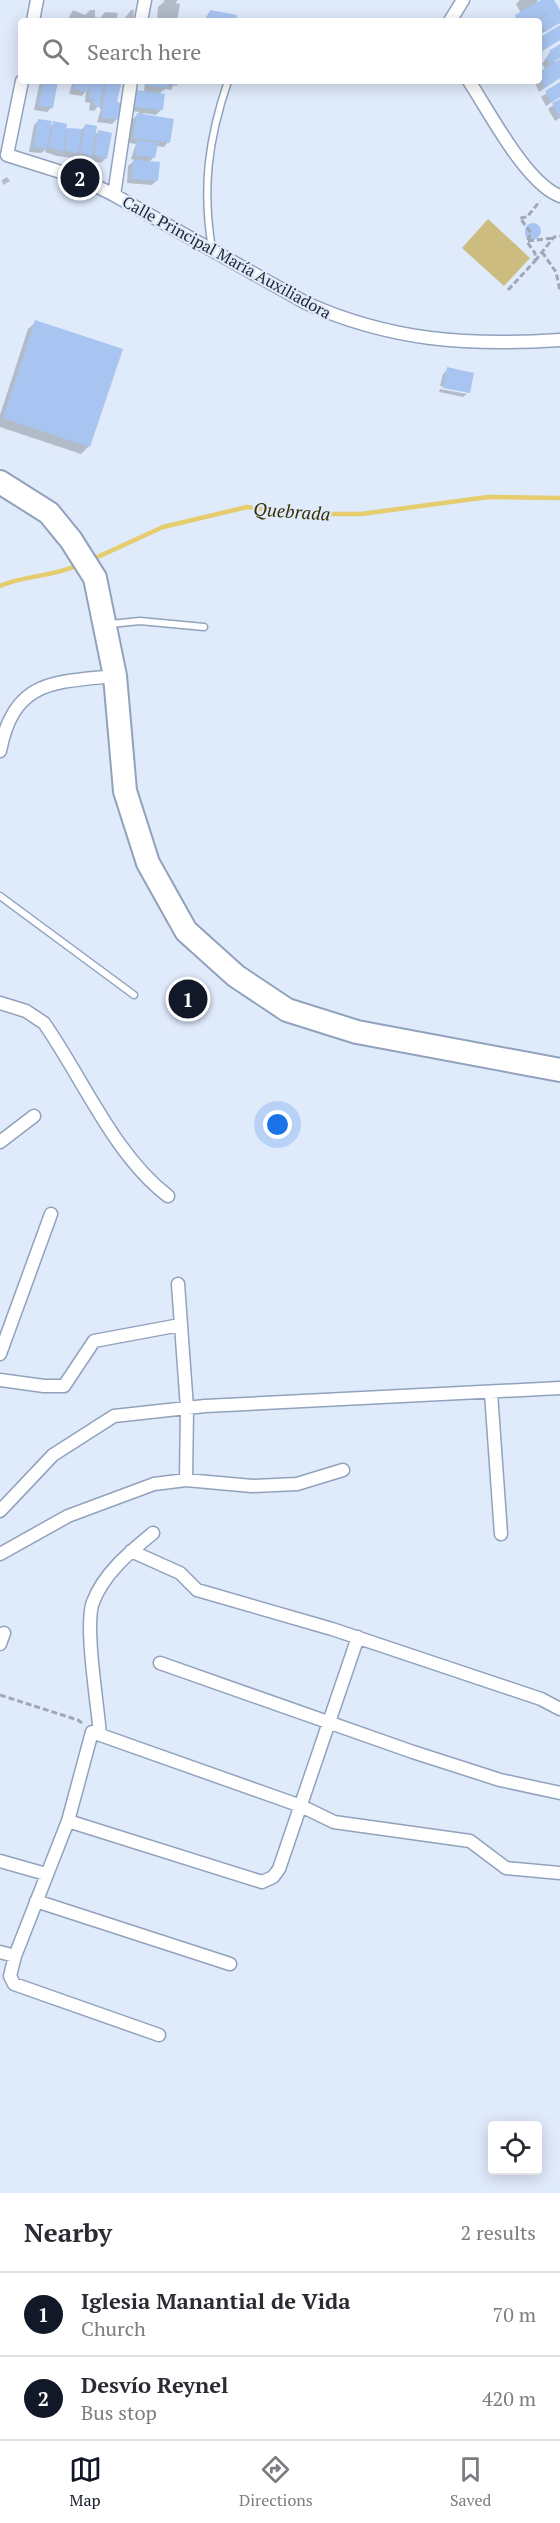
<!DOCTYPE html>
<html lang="en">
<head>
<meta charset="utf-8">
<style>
	body { margin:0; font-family:"PT Serif",serif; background:#f2f2f3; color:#2b2b33 }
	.controls { position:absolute; right:18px; bottom:18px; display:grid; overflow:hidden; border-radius:6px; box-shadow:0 3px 15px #0003 }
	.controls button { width:54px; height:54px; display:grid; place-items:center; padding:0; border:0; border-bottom:2px solid #e1e1e2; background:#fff; color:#2b2b33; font:30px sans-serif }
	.you { position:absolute; left:278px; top:1125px; width:21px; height:21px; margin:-15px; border:4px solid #fff; border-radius:50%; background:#1a73e8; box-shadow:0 0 0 9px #1a73e833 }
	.badge { display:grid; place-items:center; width:39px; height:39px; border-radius:50%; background:#111827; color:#fff; font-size:20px; font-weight:700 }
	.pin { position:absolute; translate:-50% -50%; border:3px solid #fff; box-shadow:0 2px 6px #0006 }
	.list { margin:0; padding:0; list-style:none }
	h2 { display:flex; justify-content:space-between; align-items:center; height:78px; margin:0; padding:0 24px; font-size:26px }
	h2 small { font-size:20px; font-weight:400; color:#7c7c81 }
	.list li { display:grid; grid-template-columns:39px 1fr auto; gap:18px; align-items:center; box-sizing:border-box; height:84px; padding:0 24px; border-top:2px solid #e1e1e2 }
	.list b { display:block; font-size:22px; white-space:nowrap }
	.list p { margin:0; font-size:20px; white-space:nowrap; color:#7c7c81 }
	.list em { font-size:20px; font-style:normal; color:#7c7c81 }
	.icon { flex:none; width:33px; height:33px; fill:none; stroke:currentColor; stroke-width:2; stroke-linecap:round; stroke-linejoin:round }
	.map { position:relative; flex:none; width:560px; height:2193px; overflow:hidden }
	.search { position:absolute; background:#fff; box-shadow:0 3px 15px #0003; left:18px; right:18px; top:18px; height:66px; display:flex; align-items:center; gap:15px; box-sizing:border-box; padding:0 21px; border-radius:6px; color:#7c7c81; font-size:22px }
	.sheet { height:246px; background:#fff }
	nav { display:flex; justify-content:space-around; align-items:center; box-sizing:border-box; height:84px; border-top:2px solid #e1e1e2; background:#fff; font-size:16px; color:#7c7c81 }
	nav a { display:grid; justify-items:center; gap:3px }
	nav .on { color:#111827 }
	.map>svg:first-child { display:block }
</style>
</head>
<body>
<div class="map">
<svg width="560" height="2193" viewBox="0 0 560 2193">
	<rect width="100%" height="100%" fill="#dfeafb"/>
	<!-- green -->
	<path fill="#ccbc80" d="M 488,219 L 530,258 L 504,286 L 462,248 Z"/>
	<!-- shadow -->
	<path fill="#0003" d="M 162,0 L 178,0 L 175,3 L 180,4 L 177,21 L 157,21 L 158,7 L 165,1 Z
		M 520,0 L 538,0 L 536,4 L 553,0 L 560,12 L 560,23 L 539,35 L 538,20 L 511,21 L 521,13 L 516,4 Z
		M 73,10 L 85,15 L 90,10 L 95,10 L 95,17 L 100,18 L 105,12 L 118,13 L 116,21 L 67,21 Z
		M 131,10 L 134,10 L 133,21 L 118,21 L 125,18 Z
		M 210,11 L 234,21 L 204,21 Z
		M 560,46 L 560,58 L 555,61 L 556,63 L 560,61 L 560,78 L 539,92 L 534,81 L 539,81 L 539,74 L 546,70 L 542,64 L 550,52 Z
		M 40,81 L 57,81 L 52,107 L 47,112 L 34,110 Z
		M 73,81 L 120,81 L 116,101 L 117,119 L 112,124 L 97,122 L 101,109 L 98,106 L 94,111 L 89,110 L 90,103 L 85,102 L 86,91 L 82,96 L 69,94 Z
		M 145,81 L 176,81 L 171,90 L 165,89 L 159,94 L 161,110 L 156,115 L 143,113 L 142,116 L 168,142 L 164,147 L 156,146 L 154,157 L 149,162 L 157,180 L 152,185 L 127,183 L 128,166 L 135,160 L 131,159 L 136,144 L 129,143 L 132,120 L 140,112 L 131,111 L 133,96 L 138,91 L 144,92 Z
		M 560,84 L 560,97 L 546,106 L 541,97 Z
		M 560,100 L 560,118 L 555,121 L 548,109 Z
		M 38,121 L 49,128 L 54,123 L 65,129 L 80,131 L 85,126 L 93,137 L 98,132 L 106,158 L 101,163 L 88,159 L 80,160 L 81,157 L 75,156 L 72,158 L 57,156 L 45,152 L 46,149 L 41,153 L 29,152 L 34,125 Z
		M 7,177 L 10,181 L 3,185 L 2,180 Z
		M525 233a7 7 0 1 1 14 0a7 7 0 1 1-14 0Z
		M 36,322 L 89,446 L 81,454 L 0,427 L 0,415 L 28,329 Z
		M 448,369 L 468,392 L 467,394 L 467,391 L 440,386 L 443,374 Z
		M 440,389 L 467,394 L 463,397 L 439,392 Z"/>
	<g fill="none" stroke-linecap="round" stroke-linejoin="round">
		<!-- stream -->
		<path stroke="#e5cc6d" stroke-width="4.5" d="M 91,560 L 163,527 L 247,507 L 298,514 L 361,514 L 488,497 L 560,498
			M 0,586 C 25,575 53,577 78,565"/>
	</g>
	<!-- building -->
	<path fill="#a8c5f2" d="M 541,0 L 554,0 L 560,10 L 560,22 L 545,32 L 542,27 L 539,28 L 539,20 L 551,11 L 534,21 L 531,17 L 518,21 L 515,15 Z
		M 210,10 L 237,15 L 236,21 L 207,21 Z
		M 560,25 L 560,40 L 539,53 L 539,38 Z
		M 560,44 L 560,57 L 550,64 L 546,58 L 551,54 L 549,51 Z
		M 560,59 L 560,78 L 544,88 L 539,72 Z
		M 43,81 L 58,81 L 53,108 L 38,105 Z
		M 75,81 L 90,81 L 88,92 L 73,89 Z
		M 91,81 L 104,81 L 100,107 L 93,105 L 94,99 L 89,98 Z
		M 106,81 L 122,81 L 117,101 L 121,104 L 118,119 L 101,118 Z
		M 149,81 L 178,81 L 177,86 L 168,84 L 168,88 L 148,86 Z
		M 560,82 L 560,97 L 551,102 L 545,91 Z
		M 137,90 L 165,94 L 163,110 L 135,107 Z
		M 560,99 L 560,118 L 552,103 Z
		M 137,113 L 174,119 L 170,143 L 133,138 Z
		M 38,119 L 52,121 L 47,149 L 33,147 Z
		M 53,121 L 67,124 L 63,152 L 49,147 Z
		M 85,124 L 97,126 L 92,157 L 80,152 Z
		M 67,128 L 82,129 L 78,154 L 65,150 Z
		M 98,130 L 112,133 L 107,159 L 94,154 Z
		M 137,140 L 158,143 L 155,158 L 135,155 Z
		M 133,160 L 160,162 L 158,181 L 131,179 Z
		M525 231a8 8 0 1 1 16 0a8 8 0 1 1-16 0Z
		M 35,320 L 123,349 L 90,447 L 3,418 Z
		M 447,367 L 474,373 L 470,393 L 443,388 Z"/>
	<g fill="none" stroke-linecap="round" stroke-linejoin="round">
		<defs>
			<path id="lane" d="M 212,249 C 202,188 208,140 228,81
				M 110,624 L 140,621 L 204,627
				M 0,896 L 134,995"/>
			<path id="street" d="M 33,21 L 37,0
				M 141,21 L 145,0
				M 450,21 L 463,0
				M 469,81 C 490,113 526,183 560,196
				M 7,155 L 80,178 L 114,195 L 306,303 C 391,341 468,346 560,340
				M 7,155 L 22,81
				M 114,195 L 131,81
				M 0,751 C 14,679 55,682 115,676
				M 0,1003 L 26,1011 L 44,1023 C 82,1077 114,1155 168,1196
				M 0,1142 L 34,1116
				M 178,1284 L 187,1408 L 186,1480
				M 0,1354 L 51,1214
				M 0,1380 L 44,1386 L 64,1386 L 94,1341 L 180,1325
				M 491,1393 L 501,1534
				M 0,1511 L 53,1455 L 114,1416 L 205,1406 L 560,1388
				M 131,1551 L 180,1573 L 197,1590 L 332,1629 L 541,1699 L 560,1709
				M 0,1554 L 68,1516 L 154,1484 L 186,1480 L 252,1486 L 297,1484 L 343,1470
				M 0,1644 L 4,1633
				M 160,1663 L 413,1752 L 500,1780 L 560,1793
				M 100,1735 C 98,1706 84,1625 93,1602 C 104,1573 130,1552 153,1533
				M 68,1821 L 262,1882 L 273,1877 L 279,1869 L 358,1637
				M 0,1861 L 46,1874
				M 36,1901 L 230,1964
				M 0,1952 L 15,1956
				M 159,2035 L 14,1984 L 10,1976 L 15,1956 L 68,1821 L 92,1732 L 301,1806 L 334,1822 L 470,1841 L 506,1868 L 560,1873"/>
			<path id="highway" d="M 0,482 L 49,513 L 71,540 L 95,578 L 115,676 L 125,791 L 148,863 L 186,931 L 236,976 L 287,1010 L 357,1032 L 560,1070"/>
		</defs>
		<!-- lane casing -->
		<use href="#lane" stroke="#91a2bd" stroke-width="9"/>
		<!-- street casing -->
		<use href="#street" stroke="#91a2bd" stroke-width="15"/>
		<!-- highway casing -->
		<use href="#highway" stroke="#91a2bd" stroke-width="26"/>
		<!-- path -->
		<path stroke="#9ea8b7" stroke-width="3" stroke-dasharray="6 3" stroke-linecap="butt" d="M 528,241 L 553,238
			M 542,252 L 556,272 L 560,291
			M 535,261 L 554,237 L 560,236
			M 508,290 L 535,261 L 535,253 L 527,242 L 531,233 L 520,218 L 527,217 L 540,201
			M 0,1695 L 78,1720 L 83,1724"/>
		<!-- lane -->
		<use href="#lane" stroke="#fff" stroke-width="6"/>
		<!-- street -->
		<use href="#street" stroke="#fff" stroke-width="12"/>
		<!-- highway -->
		<use href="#highway" stroke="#fff" stroke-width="22"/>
	</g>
	<g text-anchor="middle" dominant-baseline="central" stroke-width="4.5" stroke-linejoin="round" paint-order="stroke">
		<!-- street labels -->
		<g font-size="16" fill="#1d242e" stroke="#dfeafb">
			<text transform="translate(227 257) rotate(29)">Calle Principal María Auxiliadora</text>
		</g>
		<!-- water labels -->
		<g font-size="18" font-style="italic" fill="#372d02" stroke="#dfeafb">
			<text transform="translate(292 511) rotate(4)">Quebrada</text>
		</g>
	</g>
</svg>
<div class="controls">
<button><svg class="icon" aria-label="locate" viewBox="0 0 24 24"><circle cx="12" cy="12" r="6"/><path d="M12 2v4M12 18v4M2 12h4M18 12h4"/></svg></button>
</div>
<div class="you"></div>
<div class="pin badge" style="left:188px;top:999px">1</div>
<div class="pin badge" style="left:80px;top:178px">2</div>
<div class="search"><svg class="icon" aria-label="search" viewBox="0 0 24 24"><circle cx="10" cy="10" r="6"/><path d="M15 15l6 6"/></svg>Search here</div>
</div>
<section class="sheet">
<h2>Nearby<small>2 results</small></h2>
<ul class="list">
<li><span class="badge">1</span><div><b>Iglesia Manantial de Vida</b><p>Church</p></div><em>70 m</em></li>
<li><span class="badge">2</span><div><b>Desvío Reynel</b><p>Bus stop</p></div><em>420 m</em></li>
</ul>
</section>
<nav>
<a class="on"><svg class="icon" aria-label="map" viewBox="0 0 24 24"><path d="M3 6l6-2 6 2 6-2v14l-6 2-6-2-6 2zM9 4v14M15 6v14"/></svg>Map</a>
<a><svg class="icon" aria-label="directions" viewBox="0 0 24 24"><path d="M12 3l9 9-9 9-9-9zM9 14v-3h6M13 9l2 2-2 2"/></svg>Directions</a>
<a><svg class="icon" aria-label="saved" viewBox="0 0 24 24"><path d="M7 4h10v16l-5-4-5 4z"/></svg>Saved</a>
</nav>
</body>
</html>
